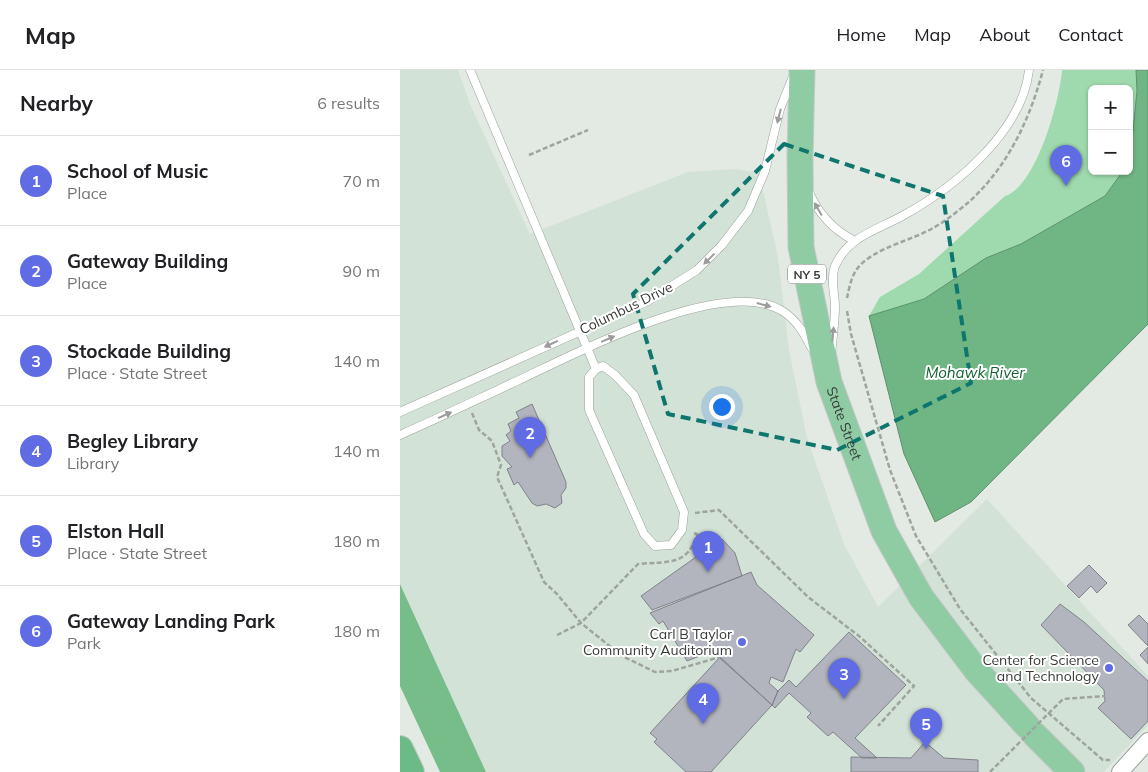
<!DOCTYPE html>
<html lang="en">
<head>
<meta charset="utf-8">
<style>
	body { margin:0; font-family:Mulish,sans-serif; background:#f6f6f6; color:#202124 }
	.controls { position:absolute; right:15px; top:15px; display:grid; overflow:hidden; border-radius:8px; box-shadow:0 1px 4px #0004 }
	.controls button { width:45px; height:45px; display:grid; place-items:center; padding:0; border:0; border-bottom:1px solid #e0e0e0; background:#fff; color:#202124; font:25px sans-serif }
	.you { position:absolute; left:321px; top:336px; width:18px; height:18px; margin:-12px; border:4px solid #fff; border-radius:50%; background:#1a73e8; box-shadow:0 0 0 8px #1a73e833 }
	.badge { display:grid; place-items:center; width:32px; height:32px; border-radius:50%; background:#606ce3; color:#fff; font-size:16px; font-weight:700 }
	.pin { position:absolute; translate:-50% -41px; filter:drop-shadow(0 1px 2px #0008) }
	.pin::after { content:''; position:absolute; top:26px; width:18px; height:15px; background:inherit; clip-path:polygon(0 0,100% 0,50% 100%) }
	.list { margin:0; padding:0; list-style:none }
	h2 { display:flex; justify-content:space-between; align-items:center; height:65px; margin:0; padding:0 20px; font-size:21px }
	h2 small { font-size:16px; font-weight:400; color:#757577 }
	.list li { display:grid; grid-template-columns:32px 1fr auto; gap:15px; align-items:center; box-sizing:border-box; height:90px; padding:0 20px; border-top:1px solid #e0e0e0 }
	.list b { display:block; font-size:19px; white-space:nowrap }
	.list p { margin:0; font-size:16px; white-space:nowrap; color:#757577 }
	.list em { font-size:16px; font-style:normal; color:#757577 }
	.map { position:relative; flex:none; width:748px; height:702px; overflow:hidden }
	header { display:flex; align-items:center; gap:30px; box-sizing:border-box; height:70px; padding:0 25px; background:#fff; border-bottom:1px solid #e0e0e0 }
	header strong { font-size:24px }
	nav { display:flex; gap:28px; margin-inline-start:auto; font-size:18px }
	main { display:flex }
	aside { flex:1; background:#fff }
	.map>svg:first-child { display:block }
</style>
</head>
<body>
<header>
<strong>Map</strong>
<nav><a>Home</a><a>Map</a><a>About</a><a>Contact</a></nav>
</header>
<main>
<aside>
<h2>Nearby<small>6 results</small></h2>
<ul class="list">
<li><span class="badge">1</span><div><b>School of Music</b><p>Place</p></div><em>70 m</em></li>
<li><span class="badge">2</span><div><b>Gateway Building</b><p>Place</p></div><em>90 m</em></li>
<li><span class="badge">3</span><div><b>Stockade Building</b><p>Place · State Street</p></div><em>140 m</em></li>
<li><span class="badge">4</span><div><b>Begley Library</b><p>Library</p></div><em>140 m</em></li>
<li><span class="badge">5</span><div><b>Elston Hall</b><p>Place · State Street</p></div><em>180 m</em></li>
<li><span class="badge">6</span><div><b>Gateway Landing Park</b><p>Park</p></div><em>180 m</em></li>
</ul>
</aside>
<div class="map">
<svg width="748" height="702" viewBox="0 0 748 702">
	<rect width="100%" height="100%" fill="#e2eae3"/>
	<!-- built -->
	<path fill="#d3e2d6" d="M 0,0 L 58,0 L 70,34 L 130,164 L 288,102 L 336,99 L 359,103 L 378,187 L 389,280 L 407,368 L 444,474 L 478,537 L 587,429 L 748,606 L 748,655 L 704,702 L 86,702 L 0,514 Z"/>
	<!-- green -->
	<path fill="#9edaad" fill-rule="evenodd" d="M 662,0 L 748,0 L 748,152 L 473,260 L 469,246 L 480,227 L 519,204 L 605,126 C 636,117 660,30 662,0 ZM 692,19 L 729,19 L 729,101 L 692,101 Z"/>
	<!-- forest -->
	<path fill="#77bd8a" d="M 0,514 L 86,702 L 40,702 L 0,616 Z"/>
	<!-- water -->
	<path fill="#70b684" stroke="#5f916d" d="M 736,0 L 748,0 L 748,254 L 571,432 L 535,452 L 504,384 L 469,246 L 524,229 L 586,188 L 621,174 L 705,126 L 723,101 L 729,101 L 737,21 Z"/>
	<!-- building -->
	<path fill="#b3b5be" stroke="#80828a" d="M 132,334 L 166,412 L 166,418 L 161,425 L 162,433 L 155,438 L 146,434 L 137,436 L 132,433 L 118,412 L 114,415 L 107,399 L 112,397 L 102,386 L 102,376 L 110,371 L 106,365 L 111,361 L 108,354 L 119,348 L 116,342 Z
		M 322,469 L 335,483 L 342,506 L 252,540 L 241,526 L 303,482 L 310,472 L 317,478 Z
		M 689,495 L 707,513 L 697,523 L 691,516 L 679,528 L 667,516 Z
		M 351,502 L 357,515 L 414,565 L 400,582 L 396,579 L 383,612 L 371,607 L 369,613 L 378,621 L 372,635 L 312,581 L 287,591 L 263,551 L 259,554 L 250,543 Z
		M 660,534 L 684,552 L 748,611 L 748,651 L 731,669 L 698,638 L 705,631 L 704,620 L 641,555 Z
		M 739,545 L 748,554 L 748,576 L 728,555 Z
		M 449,562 L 506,615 L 455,668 L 477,688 L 462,688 L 433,662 L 428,666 L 407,647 L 411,643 L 389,623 L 375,638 L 372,635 L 378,621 L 389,610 L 396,617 Z
		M 748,577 L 748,594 L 740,585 Z
		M 320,587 L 372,635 L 311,702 L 286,702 L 254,672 L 257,669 L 250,663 Z
		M 525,672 L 544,688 L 578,690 L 578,702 L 451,702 L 451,687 L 511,688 Z"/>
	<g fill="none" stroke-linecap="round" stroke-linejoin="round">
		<defs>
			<path id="service" d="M 70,0 L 196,299
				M 409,122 C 418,143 432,159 453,170
				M 432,276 C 433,263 435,250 435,237 C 435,224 430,209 435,196 C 448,166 478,160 504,145 C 555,117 622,62 629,0
				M 203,296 L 215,305 L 234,325 L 284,442 L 282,460 L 271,475 L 255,476 L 244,464 L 189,340 L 189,307 L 196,299 Z
				M 0,342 L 248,231 L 297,200 L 322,175 L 348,141 L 365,101 L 380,39 L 392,9
				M 0,365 C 39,348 78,329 117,311 C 173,285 326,203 384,242 C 397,251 404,263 411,277"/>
			<path id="minor" d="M 720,702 L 748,671"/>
			<g id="primary">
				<path id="s1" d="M 402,0 L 400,87 L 401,177 L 429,312 L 484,461 L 521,527 L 576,600 L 627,656"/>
				<path d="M 635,665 L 672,702"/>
			</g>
			<path id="trunk" d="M 0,679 L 11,702"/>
		</defs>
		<!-- service casing -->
		<use href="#service" stroke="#9aa19b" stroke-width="9"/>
		<!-- minor casing -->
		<use href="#minor" stroke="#9aa19b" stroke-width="18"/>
		<!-- primary casing -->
		<use href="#primary" stroke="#c7c8c7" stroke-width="27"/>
		<!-- trunk casing -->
		<use href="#trunk" stroke="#c7c8c7" stroke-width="28"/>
		<!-- path -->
		<path stroke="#9ea49e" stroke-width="2.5" stroke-dasharray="5 2.5" stroke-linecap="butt" d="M 129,85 L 188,60
			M 447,228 C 449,219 451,207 457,199 C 471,179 513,170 533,158 C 546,151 559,140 570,131 C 608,96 630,49 643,0
			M 447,241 L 451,264 L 490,400 L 516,466 L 560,539 L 631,628 L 703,690 L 710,690
			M 72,343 L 79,360 L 92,371 L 101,395 L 97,407 L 144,512 L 157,524 L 181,553 L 222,586 L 255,602 L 272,601 L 320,587
			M 295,443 L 319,440 L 408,527 L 459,566 L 514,616 L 478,656
			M 157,565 L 181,553 L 238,494 C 266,491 288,497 297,464 L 293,463"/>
		<!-- service -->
		<use href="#service" stroke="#fff" stroke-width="8"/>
		<!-- minor -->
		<use href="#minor" stroke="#fff" stroke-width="16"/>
		<!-- primary -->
		<use href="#primary" stroke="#8fcca4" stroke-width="25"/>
		<!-- trunk -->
		<use href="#trunk" stroke="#6abb86" stroke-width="26"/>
		<!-- path-bridge -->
		<path stroke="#9ea49e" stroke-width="2.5" stroke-dasharray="5 2.5" stroke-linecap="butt" d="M 590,702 L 663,629 L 705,626"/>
	</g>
	<!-- one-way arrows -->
	<defs><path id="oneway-solid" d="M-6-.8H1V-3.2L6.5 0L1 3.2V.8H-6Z" transform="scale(1.25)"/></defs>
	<g fill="#9b9c9b">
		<use href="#oneway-solid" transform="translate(379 46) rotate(104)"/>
		<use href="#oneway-solid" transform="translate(418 139) rotate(-121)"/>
		<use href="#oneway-solid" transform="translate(309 189) rotate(136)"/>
		<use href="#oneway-solid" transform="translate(364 235) rotate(15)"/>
		<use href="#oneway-solid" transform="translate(433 264) rotate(-85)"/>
		<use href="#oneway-solid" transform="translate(208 269) rotate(-23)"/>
		<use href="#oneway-solid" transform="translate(151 274) rotate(156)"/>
		<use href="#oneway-solid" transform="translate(45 345) rotate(-24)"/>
	</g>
	<!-- marked area -->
	<path fill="none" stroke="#0f766e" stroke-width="4" stroke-dasharray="10 6" stroke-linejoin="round" d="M 384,74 L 543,126 L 571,313 L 437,380 L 268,344 L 233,224 Z"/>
	<!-- markers -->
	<g fill="#606ce3" stroke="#fff" stroke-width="2">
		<circle cx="342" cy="572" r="5"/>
		<circle cx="709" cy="598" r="5"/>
	</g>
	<g text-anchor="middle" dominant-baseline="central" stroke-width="4" stroke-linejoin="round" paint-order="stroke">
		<!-- shield labels -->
		<rect fill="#fff" stroke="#737573" stroke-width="1" x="388" y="194.5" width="38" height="19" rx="4"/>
		<g font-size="12" font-weight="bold" fill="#373a37">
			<text x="407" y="204">NY 5</text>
		</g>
		<!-- street labels -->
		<g font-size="14" fill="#373a37" stroke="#fff">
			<text transform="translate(226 238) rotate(-26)">Columbus Drive</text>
			<text stroke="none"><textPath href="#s1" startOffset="359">State Street</textPath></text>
		</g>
		<!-- poi labels -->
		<g font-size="14" fill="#373a37" stroke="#fff" text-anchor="end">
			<text x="332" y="564">Carl B Taylor<tspan x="332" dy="16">Community Auditorium</tspan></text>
			<text x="699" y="590">Center for Science<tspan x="699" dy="16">and Technology</tspan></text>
		</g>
		<!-- water labels -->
		<g font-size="15" font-style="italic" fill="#126233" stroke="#fff">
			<text x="575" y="302">Mohawk River</text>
		</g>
	</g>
</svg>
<div class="controls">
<button>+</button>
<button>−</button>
</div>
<div class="you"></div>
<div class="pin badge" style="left:308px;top:502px">1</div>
<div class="pin badge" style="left:130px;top:388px">2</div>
<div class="pin badge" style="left:444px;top:629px">3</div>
<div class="pin badge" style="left:303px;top:654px">4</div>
<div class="pin badge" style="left:526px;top:679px">5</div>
<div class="pin badge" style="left:666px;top:116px">6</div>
</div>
</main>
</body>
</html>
